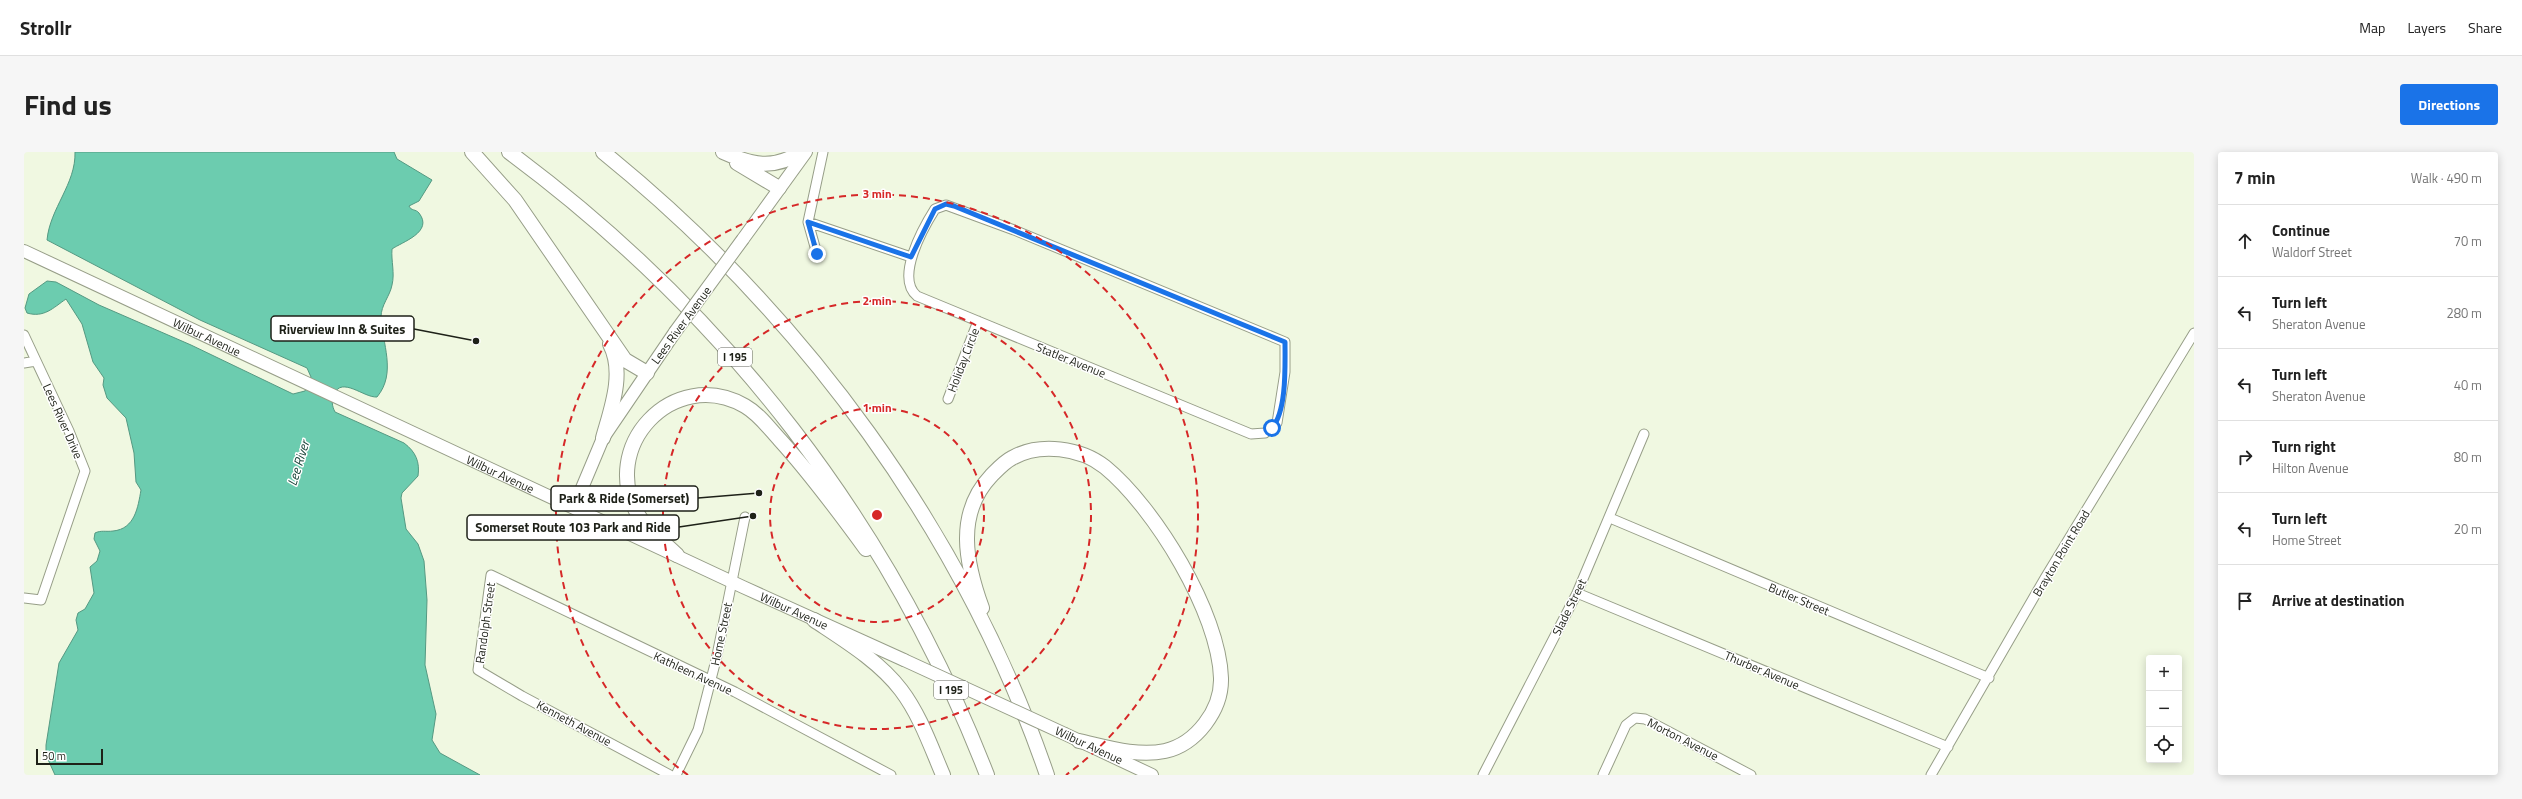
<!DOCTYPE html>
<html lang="en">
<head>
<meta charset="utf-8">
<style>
	body { margin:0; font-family:"Titillium Web",sans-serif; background:#f6f6f6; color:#222 }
	.controls { position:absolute; right:12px; bottom:12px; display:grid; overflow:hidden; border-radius:4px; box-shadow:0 2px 10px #0003 }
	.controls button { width:36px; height:36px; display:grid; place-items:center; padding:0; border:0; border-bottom:1px solid #e0e0e0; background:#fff; color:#222; font:20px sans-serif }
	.scale { position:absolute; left:12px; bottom:10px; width:67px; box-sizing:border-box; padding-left:4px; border:2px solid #1e2118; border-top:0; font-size:11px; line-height:14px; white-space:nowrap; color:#1e2118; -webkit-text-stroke:3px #fff; paint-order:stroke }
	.stop { position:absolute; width:12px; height:12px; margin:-9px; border:3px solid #1a73e8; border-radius:50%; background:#fff }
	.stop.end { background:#1a73e8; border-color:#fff; box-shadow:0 1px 4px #0008 }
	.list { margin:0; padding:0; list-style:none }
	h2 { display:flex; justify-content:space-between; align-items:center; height:52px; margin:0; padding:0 16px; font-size:17px }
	h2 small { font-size:13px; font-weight:400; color:#767676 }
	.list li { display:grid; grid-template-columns:26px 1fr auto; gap:12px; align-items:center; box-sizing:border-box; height:72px; padding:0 16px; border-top:1px solid #e0e0e0 }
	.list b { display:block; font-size:15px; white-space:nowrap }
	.list p { margin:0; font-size:13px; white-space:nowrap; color:#767676 }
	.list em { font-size:13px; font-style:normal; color:#767676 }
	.icon { flex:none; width:22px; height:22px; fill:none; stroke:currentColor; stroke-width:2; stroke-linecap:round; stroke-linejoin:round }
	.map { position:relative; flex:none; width:2170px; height:623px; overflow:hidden; border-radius:4px }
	header { display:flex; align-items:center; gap:24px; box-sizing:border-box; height:56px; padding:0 20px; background:#fff; border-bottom:1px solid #e0e0e0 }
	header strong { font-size:19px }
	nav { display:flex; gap:22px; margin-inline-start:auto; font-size:14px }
	.intro { display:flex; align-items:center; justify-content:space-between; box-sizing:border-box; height:96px; padding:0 24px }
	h1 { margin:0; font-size:28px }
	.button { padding:10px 18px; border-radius:4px; background:#1a73e8; color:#fff; font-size:14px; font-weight:700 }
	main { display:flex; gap:24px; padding:0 24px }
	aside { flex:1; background:#fff; border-radius:4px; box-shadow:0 2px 10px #0003 }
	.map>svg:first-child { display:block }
</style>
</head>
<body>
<header>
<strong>Strollr</strong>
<nav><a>Map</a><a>Layers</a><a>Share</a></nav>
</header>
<div class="intro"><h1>Find us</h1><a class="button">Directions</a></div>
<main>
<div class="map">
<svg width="2170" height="623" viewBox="0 0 2170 623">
	<rect width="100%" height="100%" fill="#f0f8e1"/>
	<!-- water -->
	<path fill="#6cccaf" stroke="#559982" d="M 51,0 L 370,0 L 373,7 L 408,28 L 395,49 L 385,54 C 387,59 392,57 395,61 C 410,80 378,90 368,97 C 367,109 371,121 368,133 C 366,144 357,153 357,165 C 358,191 373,221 353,245 C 340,246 318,224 310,242 C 307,248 308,254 311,260 L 380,291 C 392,300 396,310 394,324 L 378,341 L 377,346 L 382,377 L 394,392 L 400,409 L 403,448 L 401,513 L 412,562 L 408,588 L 416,601 L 456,623 L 31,623 L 22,603 L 22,593 L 35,511 L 54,478 L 52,468 L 54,461 L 61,457 L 70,441 L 66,415 L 73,409 L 76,399 L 70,387 L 71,381 C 77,378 82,380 89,379 C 111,377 114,355 117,338 L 112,330 L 110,301 L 102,266 L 83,246 L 79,233 L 80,226 L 69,210 L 58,172 L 42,147 C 29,156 20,166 3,161 L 1,156 L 5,142 L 23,129 L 32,130 L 75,153 L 167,193 L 269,242 L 281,239 L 287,225 L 283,216 L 176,168 L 23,88 C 26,56 52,32 51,0 Z"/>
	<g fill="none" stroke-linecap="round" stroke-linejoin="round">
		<defs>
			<path id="minor" d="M 922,53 L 990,78 L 1261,190 L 1261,220 L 1253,271 L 1241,281 L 1227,282 L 893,144 C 871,126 899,76 911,57 Z
				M 784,70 L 887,105
				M 793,102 L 784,70 L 799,0
				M 0,183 L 45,279 L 61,319 L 17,448 L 0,446
				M 0,211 L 12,209
				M 924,247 L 954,169
				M 1586,366 L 1965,526
				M 1553,441 L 1924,595
				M 646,623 L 498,544 L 454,518 L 467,423 L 711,540 L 867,623
				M 652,623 L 674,578 L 692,508 L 721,365
				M 1459,623 L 1553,441 L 1620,282
				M 1579,623 L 1602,573 L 1611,566 L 1621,567 L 1727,623
				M 1907,623 L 2021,426 L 2170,181"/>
			<g id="major">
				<path d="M 719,87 L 782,0"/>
				<path id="s1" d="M 0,99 L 719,435 L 880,508"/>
				<path d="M 550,355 L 579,286 L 651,180"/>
				<path d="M 1041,582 L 1128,623"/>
			</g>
			<path id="highway" d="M 448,0 L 491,48 L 601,208 L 623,221
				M 485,0 C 702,161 865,370 963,623
				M 579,0 C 779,162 939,379 1023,623
				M 699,0 C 727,13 750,18 777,0
				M 713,11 L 755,36
				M 579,286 C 587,257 601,221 586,192
				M 653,403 C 641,391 624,379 615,364 C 573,296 649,213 721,254 C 735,262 745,276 756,288 C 787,322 815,360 842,397
				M 958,456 C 942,412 931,362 967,324 C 973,318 980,310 988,306 C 1016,290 1057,296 1081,315 C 1131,356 1195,461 1197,526 C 1198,558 1172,592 1141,599 C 1113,605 1082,595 1055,589
				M 790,468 C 820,488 855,509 877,538 C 896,563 907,595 919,623"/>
		</defs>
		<!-- minor casing -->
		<use href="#minor" stroke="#979e88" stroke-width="11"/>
		<!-- major casing -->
		<use href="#major" stroke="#979e88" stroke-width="14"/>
		<!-- highway casing -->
		<use href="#highway" stroke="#979e88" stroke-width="16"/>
		<!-- minor -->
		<use href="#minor" stroke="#fff" stroke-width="9"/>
		<!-- major -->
		<use href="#major" stroke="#fff" stroke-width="12"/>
		<!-- highway -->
		<use href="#highway" stroke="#fff" stroke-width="14"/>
		<defs>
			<path id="major-bridge" d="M 651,180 L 719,87
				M 880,508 L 1041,582"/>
		</defs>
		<!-- major-bridge casing -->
		<use href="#major-bridge" stroke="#979e88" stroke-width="14" stroke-linecap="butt"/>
		<!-- major-bridge -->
		<use href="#major-bridge" stroke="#fff" stroke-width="12"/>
	</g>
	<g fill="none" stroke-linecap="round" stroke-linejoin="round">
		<!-- route -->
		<path stroke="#1a73e8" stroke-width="5" d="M 793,102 L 784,70 L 887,105 L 911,57 L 922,52 L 930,54 L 1261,190 C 1261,213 1263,259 1248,276"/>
	</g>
	<!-- distance rings -->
	<g fill="none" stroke="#d62828" stroke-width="2" stroke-dasharray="7 5">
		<circle cx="853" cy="363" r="107"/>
		<circle cx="853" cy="363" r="214"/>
		<path d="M664 623A321 321 0 1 1 1042 623"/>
	</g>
	<g text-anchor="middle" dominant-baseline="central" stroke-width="3" stroke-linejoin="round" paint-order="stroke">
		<!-- shield labels -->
		<g fill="#fff" stroke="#62645d" stroke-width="1">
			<rect x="694" y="196" width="34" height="18" rx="3"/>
			<rect x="910" y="529" width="34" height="18" rx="3"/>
		</g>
		<g font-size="11" font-weight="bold" fill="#1e2118">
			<text x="711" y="205">I 195</text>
			<text x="927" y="538">I 195</text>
		</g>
		<!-- street labels -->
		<g font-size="12" fill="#1e2118" stroke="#fff">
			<text transform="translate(657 173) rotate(-54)">Lees River Avenue</text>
			<text stroke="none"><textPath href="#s1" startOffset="202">Wilbur Avenue</textPath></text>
			<text transform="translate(939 208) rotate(-69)">Holiday Circle</text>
			<text transform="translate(1047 208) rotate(22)">Statler Avenue</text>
			<text transform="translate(39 269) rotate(66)">Lees River Drive</text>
			<text stroke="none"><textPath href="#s1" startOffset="526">Wilbur Avenue</textPath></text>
			<text transform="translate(2037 401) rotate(-59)">Brayton Point Road</text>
			<text transform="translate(1775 447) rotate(23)">Butler Street</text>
			<text transform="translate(1545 455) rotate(-64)">Slade Street</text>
			<text stroke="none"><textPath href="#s1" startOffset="850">Wilbur Avenue</textPath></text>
			<text transform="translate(461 471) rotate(-82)">Randolph Street</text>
			<text transform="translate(697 482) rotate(-78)">Home Street</text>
			<text transform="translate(1738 518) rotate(23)">Thurber Avenue</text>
			<text transform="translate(669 521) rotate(25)">Kathleen Avenue</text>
			<text transform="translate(550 571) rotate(28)">Kenneth Avenue</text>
			<text transform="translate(1659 587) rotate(27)">Morton Avenue</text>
			<text transform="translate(1065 593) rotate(25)">Wilbur Avenue</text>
		</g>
		<!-- water labels -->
		<g font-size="13" font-style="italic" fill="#0e3b2f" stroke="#fff">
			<text transform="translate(274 311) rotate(-73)">Lee River</text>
		</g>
	</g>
	<circle cx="853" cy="363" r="6" fill="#d62828" stroke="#fff" stroke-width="2"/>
	<g font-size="12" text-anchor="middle" font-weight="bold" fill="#d62828" stroke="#fff" stroke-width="3" stroke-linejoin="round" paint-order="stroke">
		<text x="853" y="46">3 min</text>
		<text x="853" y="153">2 min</text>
		<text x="853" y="260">1 min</text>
	</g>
	<!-- callouts -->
	<path fill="none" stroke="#1e2118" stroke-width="1.5" d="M452 189L390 177M735 341L674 346M729 364L655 375"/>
	<g fill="#1e2118" stroke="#fff" stroke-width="1.5">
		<circle cx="452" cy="189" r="4"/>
		<circle cx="735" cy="341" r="4"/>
		<circle cx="729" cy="364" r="4"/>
	</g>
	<g fill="#fff" stroke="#1e2118" stroke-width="1.5">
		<rect x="247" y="164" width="143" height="25" rx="4"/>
		<rect x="527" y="334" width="147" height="25" rx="4"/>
		<rect x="443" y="363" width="212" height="25" rx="4"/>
	</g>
	<g font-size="13" text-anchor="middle" font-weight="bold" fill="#1e2118">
		<text x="318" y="182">Riverview Inn &amp; Suites</text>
		<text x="600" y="351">Park &amp; Ride (Somerset)</text>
		<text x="549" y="380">Somerset Route 103 Park and Ride</text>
	</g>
</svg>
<div class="controls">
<button>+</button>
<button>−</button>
<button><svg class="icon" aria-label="locate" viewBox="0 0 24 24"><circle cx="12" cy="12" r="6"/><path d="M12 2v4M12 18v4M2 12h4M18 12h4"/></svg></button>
</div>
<div class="scale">50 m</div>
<div class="stop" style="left:1248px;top:276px"></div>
<div class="stop end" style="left:793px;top:102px"></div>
</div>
<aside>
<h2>7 min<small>Walk · 490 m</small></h2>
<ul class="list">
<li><svg class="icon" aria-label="ahead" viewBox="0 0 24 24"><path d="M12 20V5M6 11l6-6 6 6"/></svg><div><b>Continue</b><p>Waldorf Street</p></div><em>70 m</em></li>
<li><svg class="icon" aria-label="left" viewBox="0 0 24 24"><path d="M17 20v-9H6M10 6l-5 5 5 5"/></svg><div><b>Turn left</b><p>Sheraton Avenue</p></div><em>280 m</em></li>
<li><svg class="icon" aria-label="left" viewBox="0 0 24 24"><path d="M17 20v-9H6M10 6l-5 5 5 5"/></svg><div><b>Turn left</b><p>Sheraton Avenue</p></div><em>40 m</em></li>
<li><svg class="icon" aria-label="right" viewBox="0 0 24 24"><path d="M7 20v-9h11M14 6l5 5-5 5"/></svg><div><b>Turn right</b><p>Hilton Avenue</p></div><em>80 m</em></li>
<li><svg class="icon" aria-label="left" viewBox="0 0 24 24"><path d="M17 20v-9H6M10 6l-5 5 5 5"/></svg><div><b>Turn left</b><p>Home Street</p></div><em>20 m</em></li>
<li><svg class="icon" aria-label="arrive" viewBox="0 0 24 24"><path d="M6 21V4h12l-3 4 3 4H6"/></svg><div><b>Arrive at destination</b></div></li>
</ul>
</aside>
</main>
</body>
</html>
